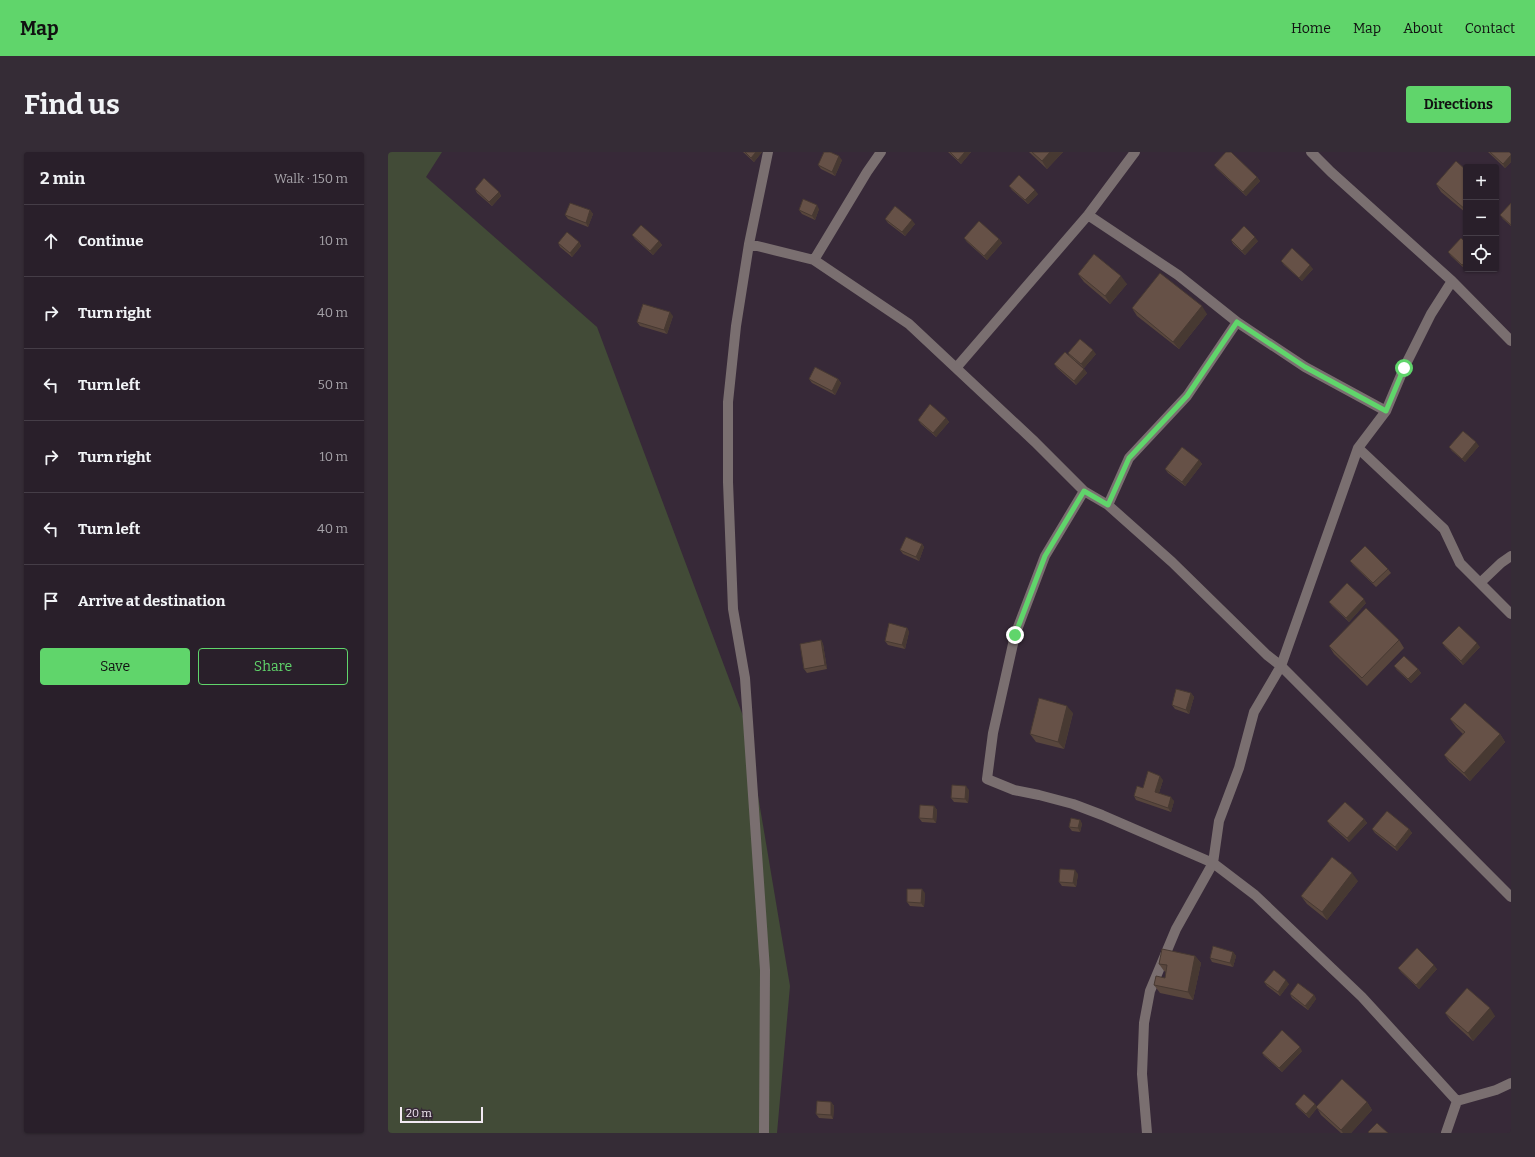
<!DOCTYPE html>
<html lang="en">
<head>
<meta charset="utf-8">
<style>
	body { margin:0; font-family:Bitter,serif; background:#352c36; color:#f1f3f6 }
	.controls { position:absolute; right:12px; top:12px; display:grid; overflow:hidden; border-radius:4px; box-shadow:0 1px 3px #0004 }
	.controls button { width:36px; height:36px; display:grid; place-items:center; padding:0; border:0; border-bottom:1px solid #453d47; background:#291f2a; color:#f1f3f6; font:20px sans-serif }
	.scale { position:absolute; left:12px; bottom:10px; width:83px; box-sizing:border-box; padding-left:4px; border:2px solid #f3eaf4; border-top:0; font-size:11px; line-height:14px; white-space:nowrap; color:#f3eaf4; -webkit-text-stroke:3px #372938; paint-order:stroke }
	.stop { position:absolute; width:12px; height:12px; margin:-9px; border:3px solid #60d56b; border-radius:50%; background:#fff }
	.stop.end { background:#60d56b; border-color:#fff; box-shadow:0 1px 4px #0008 }
	.list { margin:0; padding:0; list-style:none }
	h2 { display:flex; justify-content:space-between; align-items:center; height:52px; margin:0; padding:0 16px; font-size:17px }
	h2 small { font-size:13px; font-weight:400; color:#a5a2a8 }
	.list li { display:grid; grid-template-columns:26px 1fr auto; gap:12px; align-items:center; box-sizing:border-box; height:72px; padding:0 16px; border-top:1px solid #453d47 }
	.list b { display:block; font-size:15px; white-space:nowrap }
	.list em { font-size:13px; font-style:normal; color:#a5a2a8 }
	.actions { display:flex; gap:8px; padding:12px 16px }
	.actions a { flex:1; padding:9px 0; border:1px solid #60d56b; border-radius:4px; text-align:center; font-size:14px; color:#60d56b }
	.actions .main { background:#60d56b; color:#111 }
	.icon { flex:none; width:22px; height:22px; fill:none; stroke:currentColor; stroke-width:2; stroke-linecap:round; stroke-linejoin:round }
	.map { position:relative; flex:none; width:1123px; height:981px; overflow:hidden; border-radius:4px }
	header { display:flex; align-items:center; gap:24px; box-sizing:border-box; height:56px; padding:0 20px; background:#60d56b; color:#111 }
	header strong { font-size:19px }
	nav { display:flex; gap:22px; margin-inline-start:auto; font-size:14px }
	.intro { display:flex; align-items:center; justify-content:space-between; box-sizing:border-box; height:96px; padding:0 24px }
	h1 { margin:0; font-size:28px }
	.button { padding:10px 18px; border-radius:4px; background:#60d56b; color:#111; font-size:14px; font-weight:700 }
	main { display:flex; gap:24px; padding:0 24px }
	aside { flex:1; background:#291f2a; border-radius:4px; box-shadow:0 1px 3px #0004 }
	.map>svg:first-child { display:block }
</style>
</head>
<body>
<header>
<strong>Map</strong>
<nav><a>Home</a><a>Map</a><a>About</a><a>Contact</a></nav>
</header>
<div class="intro"><h1>Find us</h1><a class="button">Directions</a></div>
<main>
<aside>
<h2>2 min<small>Walk · 150 m</small></h2>
<ul class="list">
<li><svg class="icon" aria-label="ahead" viewBox="0 0 24 24"><path d="M12 20V5M6 11l6-6 6 6"/></svg><div><b>Continue</b></div><em>10 m</em></li>
<li><svg class="icon" aria-label="right" viewBox="0 0 24 24"><path d="M7 20v-9h11M14 6l5 5-5 5"/></svg><div><b>Turn right</b></div><em>40 m</em></li>
<li><svg class="icon" aria-label="left" viewBox="0 0 24 24"><path d="M17 20v-9H6M10 6l-5 5 5 5"/></svg><div><b>Turn left</b></div><em>50 m</em></li>
<li><svg class="icon" aria-label="right" viewBox="0 0 24 24"><path d="M7 20v-9h11M14 6l5 5-5 5"/></svg><div><b>Turn right</b></div><em>10 m</em></li>
<li><svg class="icon" aria-label="left" viewBox="0 0 24 24"><path d="M17 20v-9H6M10 6l-5 5 5 5"/></svg><div><b>Turn left</b></div><em>40 m</em></li>
<li><svg class="icon" aria-label="arrive" viewBox="0 0 24 24"><path d="M6 21V4h12l-3 4 3 4H6"/></svg><div><b>Arrive at destination</b></div></li>
</ul>
<div class="actions"><a class="main">Save</a><a>Share</a></div>
</aside>
<div class="map">
<svg width="1123" height="981" viewBox="0 0 1123 981">
	<rect width="100%" height="100%" fill="#372938"/>
	<!-- green -->
	<path fill="#424b37" d="M 0,0 L 54,0 L 38,25 L 209,175 L 358,572 L 402,834 L 389,981 L 0,981 Z"/>
	<g fill="none" stroke-linecap="round" stroke-linejoin="round">
		<!-- minor -->
		<path stroke="#7a6f70" stroke-width="10" d="M 923,0 L 943,20 L 1064,129 L 1123,189
			M 700,63 L 790,123 L 849,170 L 917,215 L 998,259
			M 361,92 L 426,108 L 521,172 L 647,290 L 696,339 L 720,353 L 784,410 L 879,503 L 893,514 L 1123,745
			M 426,108 L 479,20 L 493,0
			M 568,216 L 700,63 L 747,0
			M 970,296 L 1056,377 L 1072,411 L 1123,462
			M 696,339 L 657,404 L 627,483 L 605,581 L 599,627 L 626,638 L 651,643 L 685,652 L 714,663 L 825,711 L 867,743 L 974,845 L 1069,949
			M 720,353 L 741,306 L 799,244 L 849,170
			M 1092,431 L 1113,411 L 1123,404
			M 1069,949 L 1108,938 L 1123,931
			M 376,981 L 377,818 L 357,526 L 345,457 L 340,330 L 340,250 L 348,174 L 361,92 L 380,0
			M 759,981 L 754,922 L 756,871 L 762,839 L 788,777 L 825,711 L 831,669 L 851,616 L 866,560 L 893,514 L 970,296 L 998,259 L 1016,216 L 1043,162 L 1064,129
			M 1058,981 L 1069,949"/>
	</g>
	<!-- wall -->
	<path fill="#58463d" d="M 355,0 L 374,0 L 366,10 Z
		M 560,0 L 583,0 L 573,12 Z
		M 641,0 L 675,0 L 659,17 Z
		M 1100,0 L 1123,0 L 1123,10 L 1117,16 Z
		M 454,8 L 447,24 L 433,17 L 430,13 Z
		M 826,13 L 869,25 L 872,29 L 858,44 L 829,17 Z
		M 1078,18 L 1078,61 L 1053,40 L 1048,32 Z
		M 621,34 L 650,42 L 640,52 L 624,38 Z
		M 87,37 L 111,40 L 113,44 L 104,54 L 89,41 Z
		M 1123,51 L 1123,74 L 1115,67 L 1112,63 Z
		M 431,57 L 427,68 L 414,62 L 411,58 Z
		M 202,58 L 205,62 L 200,75 L 180,67 L 177,63 Z
		M 497,67 L 527,72 L 517,84 L 500,71 Z
		M 244,83 L 271,89 L 274,93 L 265,103 L 247,87 Z
		M 576,86 L 611,87 L 614,91 L 599,108 L 579,90 Z
		M 843,88 L 870,89 L 857,103 L 845,92 Z
		M 191,90 L 193,94 L 184,105 L 172,95 L 170,91 Z
		M 1078,91 L 1078,116 L 1077,117 L 1063,104 L 1060,100 Z
		M 893,109 L 925,117 L 914,129 L 896,113 Z
		M 690,122 L 739,132 L 722,152 L 696,130 Z
		M 744,156 L 819,162 L 791,197 L 749,164 Z
		M 285,164 L 279,182 L 252,174 L 249,170 Z
		M 680,201 L 708,202 L 696,216 L 682,205 Z
		M 666,212 L 696,217 L 699,221 L 688,233 L 669,216 Z
		M 421,227 L 450,227 L 453,231 L 447,243 L 424,231 Z
		M 558,266 L 561,270 L 548,285 L 533,272 L 530,268 Z
		M 1091,294 L 1077,310 L 1064,299 L 1061,295 Z
		M 811,308 L 814,312 L 797,334 L 780,321 L 777,317 Z
		M 534,392 L 536,395 L 531,409 L 515,402 L 512,398 Z
		M 962,409 L 1000,417 L 1003,421 L 988,435 L 965,413 Z
		M 941,450 L 978,451 L 961,470 L 944,454 Z
		M 519,476 L 521,480 L 517,497 L 500,493 L 497,489 Z
		M 433,488 L 435,492 L 439,517 L 419,521 L 416,517 Z
		M 1011,488 L 1016,496 L 979,534 L 946,502 L 941,494 Z
		M 1054,491 L 1092,495 L 1075,513 L 1057,495 Z
		M 1006,514 L 1030,517 L 1033,521 L 1023,531 L 1009,518 Z
		M 803,541 L 806,545 L 801,562 L 787,557 L 784,553 Z
		M 685,561 L 676,597 L 648,590 L 642,582 Z
		M 1062,567 L 1112,582 L 1117,590 L 1082,629 L 1061,610 L 1056,603 L 1075,582 L 1068,575 Z
		M 775,628 L 771,641 L 786,649 L 783,660 L 748,648 L 746,644 L 755,636 Z
		M 581,638 L 580,651 L 566,650 L 563,646 Z
		M 546,654 L 549,658 L 548,671 L 534,670 L 531,666 Z
		M 976,667 L 979,671 L 961,690 L 942,673 L 939,669 Z
		M 692,668 L 694,672 L 692,680 L 684,679 L 681,675 Z
		M 984,677 L 1021,677 L 1024,681 L 1009,699 L 987,681 Z
		M 690,722 L 688,735 L 674,734 L 671,730 Z
		M 970,729 L 939,768 L 919,752 L 913,744 Z
		M 537,741 L 536,755 L 522,754 L 519,750 Z
		M 845,800 L 848,804 L 845,815 L 824,810 L 822,806 Z
		M 807,804 L 813,811 L 805,848 L 772,841 L 766,833 L 777,826 L 778,820 L 776,819 L 771,812 Z
		M 1010,816 L 1049,817 L 1031,837 L 1013,820 Z
		M 876,830 L 901,832 L 892,844 L 879,834 Z
		M 902,842 L 926,843 L 928,847 L 920,858 L 904,846 Z
		M 1057,861 L 1107,864 L 1085,889 L 1063,869 Z
		M 914,899 L 894,920 L 876,904 L 874,901 Z
		M 443,950 L 446,954 L 445,967 L 431,966 L 428,962 Z
		M 979,950 L 984,958 L 963,981 L 953,981 L 933,963 L 929,956 L 921,966 L 910,956 L 907,952 L 927,952 L 928,954 Z"/>
	<!-- shaded-wall -->
	<path fill="#473932" d="M 368,0 L 374,0 L 366,10 L 363,6 Z
		M 577,0 L 583,0 L 573,12 L 570,8 Z
		M 662,0 L 675,0 L 659,17 L 654,9 Z
		M 1123,3 L 1123,10 L 1117,16 L 1115,12 Z
		M 451,4 L 454,8 L 447,24 L 444,20 Z
		M 869,25 L 872,29 L 858,44 L 855,40 Z
		M 647,38 L 650,42 L 640,52 L 637,48 Z
		M 111,40 L 113,44 L 104,54 L 101,50 Z
		M 429,53 L 431,57 L 427,68 L 424,64 Z
		M 202,58 L 205,62 L 200,75 L 198,71 Z
		M 524,68 L 527,72 L 517,84 L 514,80 Z
		M 867,85 L 870,89 L 857,103 L 854,99 Z
		M 611,87 L 614,91 L 599,108 L 596,104 Z
		M 271,89 L 274,93 L 265,103 L 262,99 Z
		M 191,90 L 193,94 L 184,105 L 182,101 Z
		M 1078,109 L 1078,116 L 1077,117 L 1074,113 Z
		M 922,113 L 925,117 L 914,129 L 911,126 Z
		M 733,124 L 739,132 L 722,152 L 717,144 Z
		M 814,154 L 819,162 L 791,197 L 785,190 Z
		M 282,160 L 285,164 L 279,182 L 276,178 Z
		M 705,198 L 708,202 L 696,216 L 693,212 Z
		M 696,217 L 699,221 L 688,233 L 686,229 Z
		M 450,227 L 453,231 L 447,243 L 444,239 Z
		M 558,266 L 561,270 L 548,285 L 545,281 Z
		M 1088,290 L 1091,294 L 1077,310 L 1074,307 Z
		M 811,308 L 814,312 L 797,334 L 794,330 Z
		M 534,392 L 536,395 L 531,409 L 528,405 Z
		M 976,447 L 978,451 L 961,470 L 958,466 Z
		M 519,476 L 521,480 L 517,497 L 514,493 Z
		M 433,488 L 435,492 L 439,517 L 437,513 Z
		M 1089,491 L 1092,495 L 1075,513 L 1073,509 Z
		M 1030,517 L 1033,521 L 1023,531 L 1020,527 Z
		M 803,541 L 806,545 L 801,562 L 798,558 Z
		M 679,554 L 685,561 L 676,597 L 670,590 Z
		M 1112,582 L 1117,590 L 1082,629 L 1076,621 Z
		M 772,624 L 775,628 L 770,644 L 767,640 Z
		M 578,634 L 581,638 L 580,651 L 577,647 Z
		M 783,645 L 786,649 L 783,660 L 780,656 Z
		M 546,654 L 549,658 L 548,671 L 545,667 Z
		M 976,667 L 979,671 L 961,690 L 959,686 Z
		M 692,668 L 694,672 L 692,680 L 690,676 Z
		M 1021,677 L 1024,681 L 1009,699 L 1007,695 Z
		M 687,718 L 690,722 L 688,735 L 685,731 Z
		M 964,721 L 970,729 L 939,768 L 934,760 Z
		M 534,737 L 537,741 L 536,755 L 533,751 Z
		M 845,800 L 848,804 L 845,815 L 842,811 Z
		M 807,804 L 813,811 L 805,848 L 800,840 Z
		M 1046,813 L 1049,817 L 1031,837 L 1028,833 Z
		M 898,828 L 901,832 L 892,844 L 890,840 Z
		M 926,843 L 928,847 L 920,858 L 917,854 Z
		M 1102,856 L 1107,864 L 1085,889 L 1080,881 Z
		M 912,895 L 914,899 L 894,920 L 891,916 Z
		M 443,950 L 446,954 L 445,967 L 443,963 Z
		M 979,950 L 984,958 L 963,981 L 955,981 L 953,978 Z
		M 927,952 L 930,956 L 928,955 L 929,956 L 921,966 L 918,962 Z"/>
	<!-- building -->
	<path fill="#665147" stroke="#473932" d="M 357,0 L 368,0 L 363,6 Z
		M 436,0 L 442,0 L 451,4 L 444,20 L 430,13 Z
		M 562,0 L 577,0 L 570,8 Z
		M 644,0 L 662,0 L 654,9 Z
		M 838,0 L 843,0 L 869,25 L 855,40 L 826,13 Z
		M 1102,0 L 1123,0 L 1123,3 L 1115,12 Z
		M 1068,9 L 1078,18 L 1078,58 L 1048,32 Z
		M 631,23 L 647,38 L 637,48 L 621,34 Z
		M 96,26 L 111,40 L 101,50 L 87,37 Z
		M 415,47 L 429,53 L 424,64 L 411,58 Z
		M 182,51 L 202,58 L 198,71 L 177,63 Z
		M 1123,51 L 1123,73 L 1112,63 Z
		M 507,54 L 524,68 L 514,80 L 497,67 Z
		M 591,69 L 611,87 L 596,104 L 576,86 Z
		M 253,73 L 271,89 L 262,99 L 244,83 Z
		M 856,74 L 867,85 L 854,99 L 843,88 Z
		M 179,80 L 191,90 L 182,101 L 170,91 Z
		M 1073,86 L 1078,91 L 1078,109 L 1074,113 L 1060,100 Z
		M 904,96 L 922,113 L 911,126 L 893,109 Z
		M 706,102 L 733,124 L 717,144 L 690,122 Z
		M 772,121 L 814,154 L 785,190 L 744,156 Z
		M 255,152 L 282,160 L 276,178 L 249,170 Z
		M 692,187 L 705,198 L 693,212 L 680,201 Z
		M 677,200 L 696,217 L 686,229 L 666,212 Z
		M 427,215 L 450,227 L 444,239 L 421,227 Z
		M 542,252 L 558,266 L 545,281 L 530,268 Z
		M 1075,279 L 1088,290 L 1074,307 L 1061,295 Z
		M 794,295 L 811,308 L 794,330 L 777,317 Z
		M 518,385 L 534,392 L 528,405 L 512,398 Z
		M 977,394 L 1000,417 L 985,431 L 962,409 Z
		M 959,431 L 976,447 L 958,466 L 941,450 Z
		M 978,456 L 1011,488 L 974,526 L 941,494 Z
		M 501,471 L 519,476 L 514,493 L 497,489 Z
		M 1071,474 L 1089,491 L 1073,509 L 1054,491 Z
		M 433,488 L 437,513 L 416,517 L 412,492 Z
		M 1016,504 L 1030,517 L 1020,527 L 1006,514 Z
		M 788,537 L 803,541 L 798,558 L 784,553 Z
		M 651,546 L 679,554 L 670,590 L 642,582 Z
		M 1077,551 L 1112,582 L 1076,621 L 1056,603 L 1077,580 L 1062,567 Z
		M 760,619 L 772,624 L 767,640 L 783,645 L 780,656 L 746,644 L 749,634 L 755,636 Z
		M 564,633 L 578,634 L 577,647 L 563,646 Z
		M 957,650 L 976,667 L 959,686 L 939,669 Z
		M 532,653 L 546,654 L 545,667 L 531,666 Z
		M 999,659 L 1021,677 L 1007,695 L 984,677 Z
		M 683,666 L 692,668 L 690,676 L 681,675 Z
		M 944,705 L 964,721 L 934,760 L 913,744 Z
		M 672,717 L 687,718 L 685,731 L 671,730 Z
		M 519,737 L 534,737 L 533,751 L 519,750 Z
		M 825,794 L 845,800 L 842,811 L 822,806 Z
		M 1029,796 L 1046,813 L 1028,833 L 1010,816 Z
		M 774,797 L 807,804 L 800,840 L 766,833 L 768,824 L 777,826 L 779,813 L 771,812 Z
		M 886,818 L 898,828 L 890,840 L 876,830 Z
		M 910,831 L 926,843 L 917,854 L 902,842 Z
		M 1079,836 L 1102,856 L 1080,881 L 1057,861 Z
		M 894,878 L 912,895 L 891,916 L 874,901 Z
		M 954,927 L 979,950 L 953,978 L 928,955 Z
		M 916,942 L 927,952 L 918,962 L 907,952 Z
		M 429,949 L 443,950 L 443,963 L 428,962 Z
		M 989,971 L 1000,981 L 981,981 L 980,980 Z"/>
	<g fill="none" stroke-linecap="round" stroke-linejoin="round">
		<!-- route -->
		<path stroke="#60d56b" stroke-width="5" d="M 627,483 L 657,404 L 696,339 L 720,353 L 741,306 L 799,244 L 849,170 L 917,215 L 998,259 L 1016,216"/>
	</g>
</svg>
<div class="controls">
<button>+</button>
<button>−</button>
<button><svg class="icon" aria-label="locate" viewBox="0 0 24 24"><circle cx="12" cy="12" r="6"/><path d="M12 2v4M12 18v4M2 12h4M18 12h4"/></svg></button>
</div>
<div class="scale">20 m</div>
<div class="stop" style="left:1016px;top:216px"></div>
<div class="stop end" style="left:627px;top:483px"></div>
</div>
</main>
</body>
</html>
